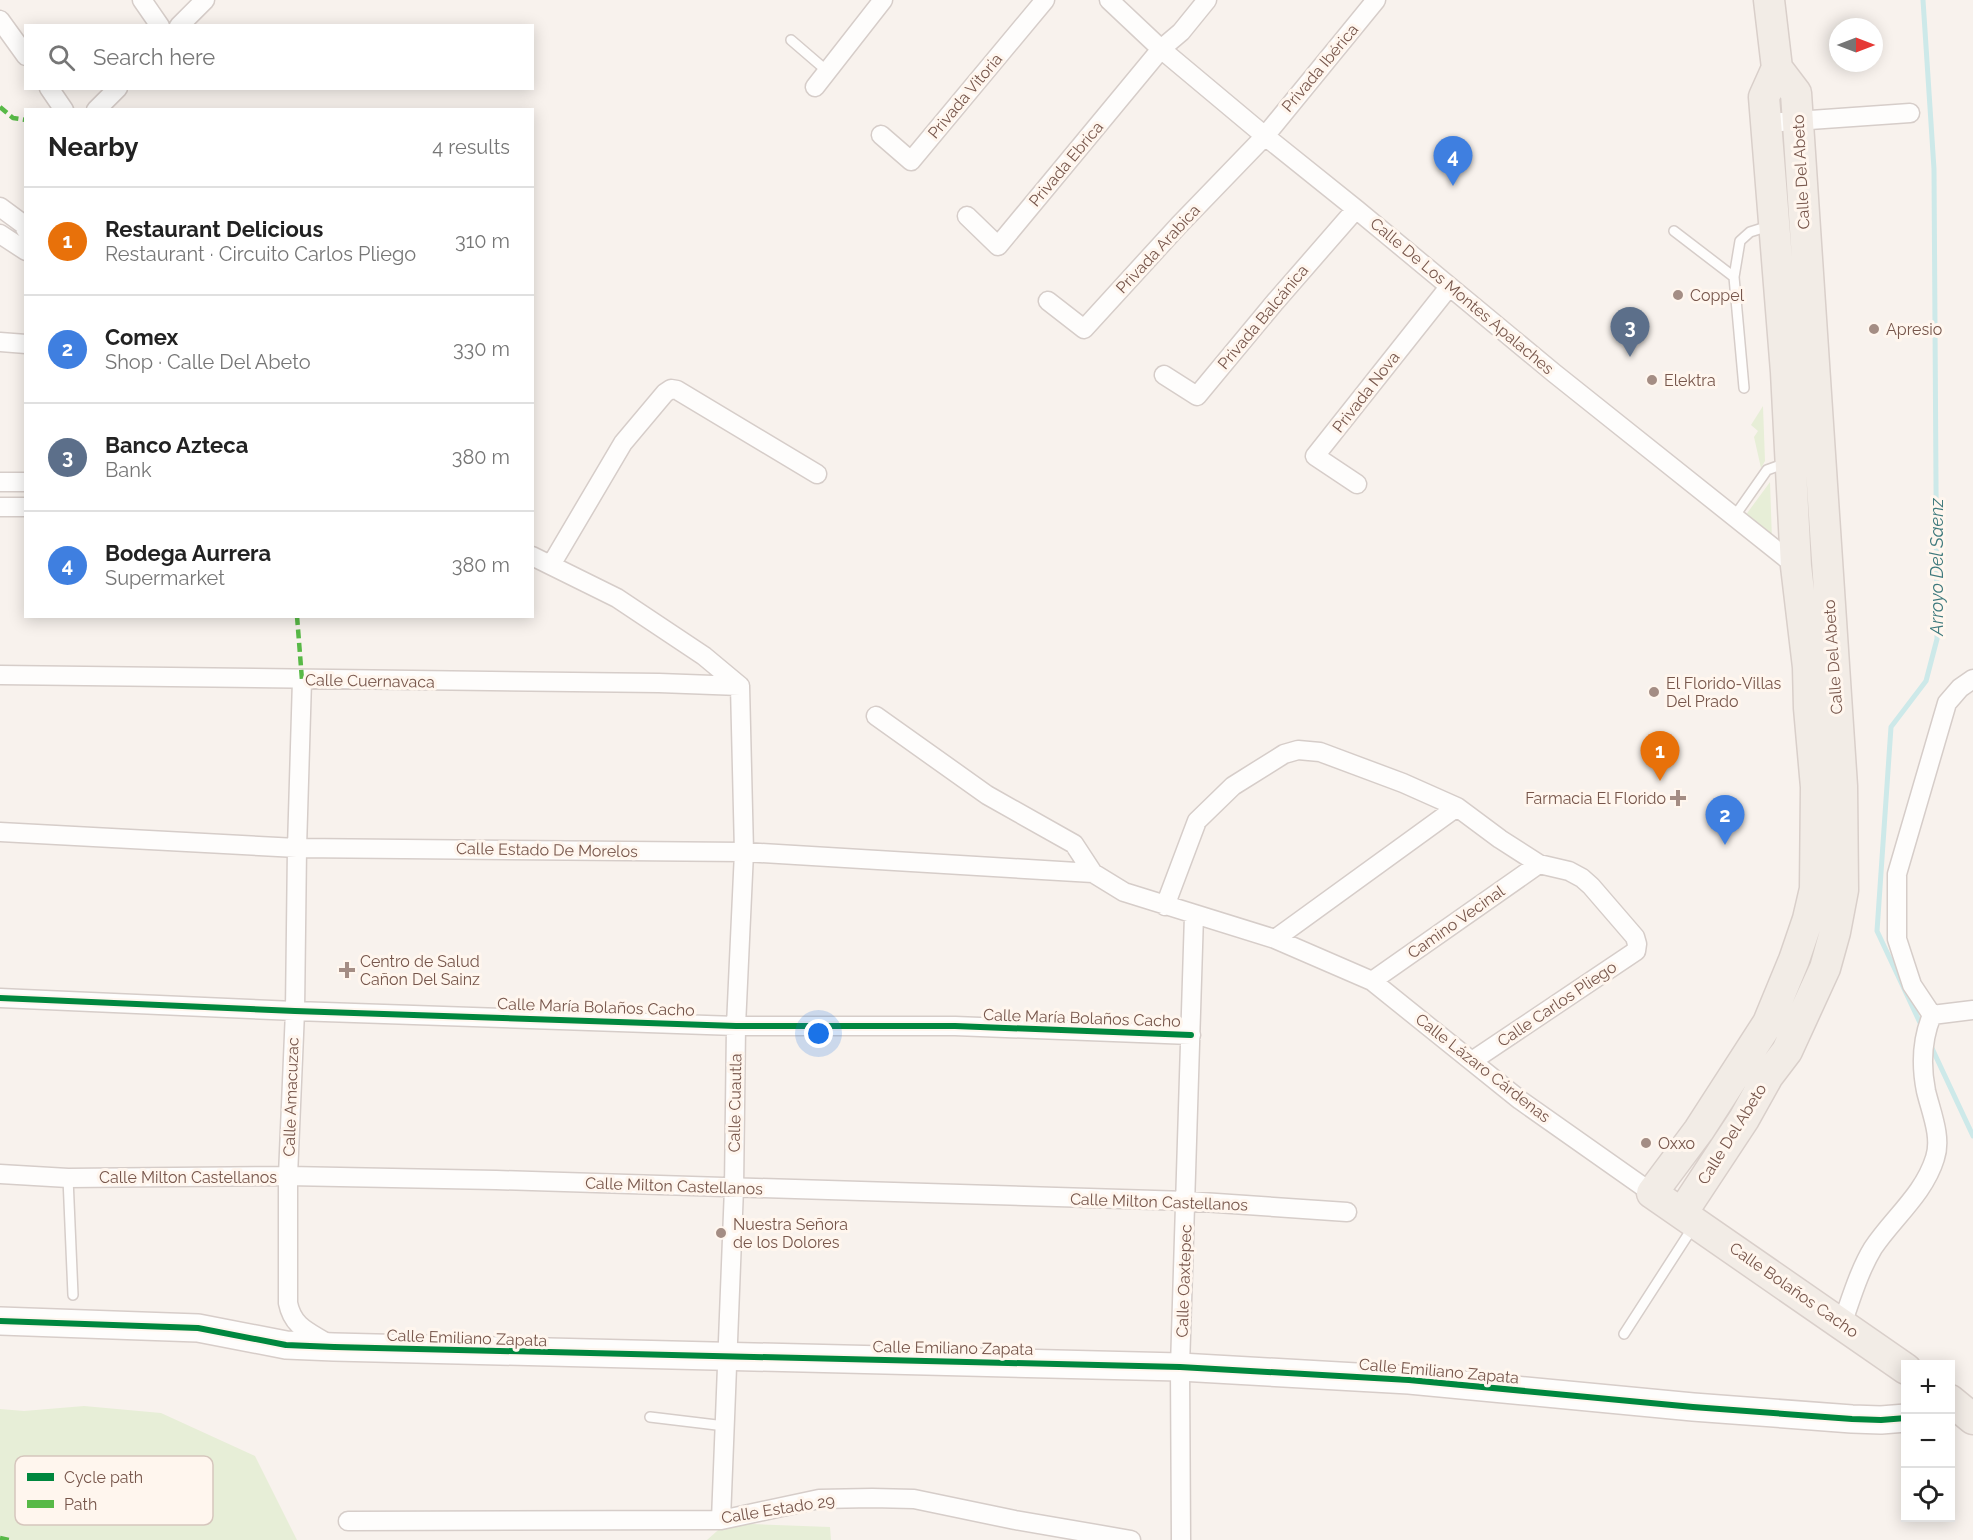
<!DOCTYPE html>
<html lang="en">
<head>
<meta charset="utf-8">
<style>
	body { margin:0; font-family:Raleway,sans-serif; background:#f6f6f6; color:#222 }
	.controls { position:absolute; right:18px; bottom:18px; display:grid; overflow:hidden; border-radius:0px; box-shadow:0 3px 15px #0003 }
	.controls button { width:54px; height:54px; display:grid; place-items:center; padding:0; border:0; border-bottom:2px solid #e0e0e0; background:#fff; color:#222; font:30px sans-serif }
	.compass { position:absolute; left:1829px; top:18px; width:54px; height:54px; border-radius:50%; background:#fff; box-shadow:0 3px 15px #0003; rotate:90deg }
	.you { position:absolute; left:819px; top:1034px; width:21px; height:21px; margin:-15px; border:4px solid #fff; border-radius:50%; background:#1a73e8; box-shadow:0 0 0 9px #1a73e833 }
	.badge { display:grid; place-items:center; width:39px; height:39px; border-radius:50%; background:#a48d84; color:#fff; font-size:20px; font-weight:700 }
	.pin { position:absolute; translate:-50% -50px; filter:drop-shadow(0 2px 3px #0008) }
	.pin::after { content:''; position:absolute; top:32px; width:21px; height:18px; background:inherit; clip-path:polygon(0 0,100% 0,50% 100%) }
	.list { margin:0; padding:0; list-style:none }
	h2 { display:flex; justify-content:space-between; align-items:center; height:78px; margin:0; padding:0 24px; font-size:26px }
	h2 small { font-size:20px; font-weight:400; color:#767676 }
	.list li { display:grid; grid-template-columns:39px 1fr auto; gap:18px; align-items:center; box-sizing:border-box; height:108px; padding:0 24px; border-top:2px solid #e0e0e0 }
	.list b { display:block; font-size:22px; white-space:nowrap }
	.list p { margin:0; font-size:20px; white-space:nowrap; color:#767676 }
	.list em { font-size:20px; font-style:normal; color:#767676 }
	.icon { flex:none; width:33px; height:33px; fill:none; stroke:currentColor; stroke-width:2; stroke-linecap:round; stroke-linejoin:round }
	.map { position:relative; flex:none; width:1973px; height:1540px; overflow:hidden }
	.search { position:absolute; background:#fff; box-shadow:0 3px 15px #0003; left:24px; top:24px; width:510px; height:66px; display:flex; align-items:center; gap:15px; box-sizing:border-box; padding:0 21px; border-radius:0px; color:#767676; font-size:22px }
	.panel { position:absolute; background:#fff; box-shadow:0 3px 15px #0003; left:24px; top:108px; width:510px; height:510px; border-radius:0px }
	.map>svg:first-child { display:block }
</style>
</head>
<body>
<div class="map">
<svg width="1973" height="1540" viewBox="0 0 1973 1540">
	<rect width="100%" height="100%" fill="#f8f2ed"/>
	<!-- green -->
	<path fill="#e7eed7" d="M 1763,406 L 1765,461 L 1761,468 L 1754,437 L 1758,431 L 1751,425 Z
		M 1770,482 L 1772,540 L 1745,516 Z
		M 84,1406 L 161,1413 L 255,1456 L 297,1540 L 0,1540 L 0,1409 L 24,1411 Z
		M 726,1523 L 830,1527 L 831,1540 L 707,1540 Z"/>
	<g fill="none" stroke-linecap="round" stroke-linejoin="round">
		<!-- stream -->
		<path stroke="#cde9e9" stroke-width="5" d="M 1922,1027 L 1877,931 L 1891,727 L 1926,681 L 1937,639 L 1934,169 L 1923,0
			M 1930,1044 L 1973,1136"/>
		<defs>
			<path id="lane" d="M 791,40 L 827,71
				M 1674,231 L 1734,277
				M 1744,388 L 1734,277 L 1740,241 L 1750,232 L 1769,226
				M 1734,517 L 1767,470 L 1786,463
				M 68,1178 L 73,1295
				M 1624,1334 L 1693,1227
				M 650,1417 L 725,1426"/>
			<path id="street" d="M 142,0 L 160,26
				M 1109,0 L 1161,49 L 1265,136 L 1356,209 L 1554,373 L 1796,566 L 1801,567
				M 0,20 L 26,56
				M 179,26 L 205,0
				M 815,87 L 883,0
				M 49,88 L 64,110
				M 96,110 L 118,88
				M 1766,123 L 1910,113
				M 881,135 L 911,161 L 1045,0
				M 0,207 L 23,224 L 26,230
				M 967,216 L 998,246 L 1161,49 L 1181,32 L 1207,0
				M 0,234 L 26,251
				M 1048,301 L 1084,329 L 1179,225 L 1265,136 L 1376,0
				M 0,342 L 26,344
				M 1164,375 L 1197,396 L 1275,302 L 1356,209
				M 0,482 L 26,482
				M 1357,484 L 1315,456 L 1449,287
				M 0,507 L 26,507
				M 532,556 L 617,598 L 704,656 L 740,686
				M 551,565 L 623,443 L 665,393 L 671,389 L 677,390 L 817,474
				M 0,675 L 659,683 L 740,686
				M 302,680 L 297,848 L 295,1011 L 288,1176 L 288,1303 C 293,1328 310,1332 330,1345
				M 876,716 L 987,795 L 1074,844 L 1093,873 L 1124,892 L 1275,939 L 1372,981 L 1520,1100 L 1652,1193
				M 0,832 L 297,848 L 744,852 L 1093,873
				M 1165,906 L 1197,821 L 1233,786 L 1284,754 L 1298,750 L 1320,752 L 1403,783 L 1457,807 L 1500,839 L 1539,864 L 1569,871 L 1582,878 L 1591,886 L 1635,937 L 1637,944 L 1636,951 L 1472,1061
				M 1275,939 L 1457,807
				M 1372,981 L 1539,864
				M 0,998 L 295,1011 L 736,1026 L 955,1026 L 1191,1035
				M 1932,1015 L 1912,985 L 1897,939 L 1897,874 L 1947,703 L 1960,688 L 1973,679
				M 1932,1015 L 1973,1010
				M 0,1174 L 68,1178 L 288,1176 L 496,1180 L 1187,1201 L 1347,1212
				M 1842,1324 C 1851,1299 1859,1271 1873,1248 C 1893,1218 1924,1194 1935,1158 C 1942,1137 1931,1112 1926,1091 C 1921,1066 1922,1039 1932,1015
				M 721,1520 L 734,1188 L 736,1026 L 744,852 L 740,686
				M 348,1521 L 721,1520 L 819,1499 L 872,1498 L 914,1499 L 1015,1520 L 1131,1540
				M 1181,1540 L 1180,1367 L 1194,915"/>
			<path id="secondary" d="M 0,1321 L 198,1328 L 286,1345 L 334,1347 L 1180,1367 L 1409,1380 L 1693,1407 L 1852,1419 L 1881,1420 L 1906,1418"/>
			<path id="primary" d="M 1769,0 L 1777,68 L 1764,97 L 1786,372 L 1796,566 L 1808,667 L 1809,708 L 1816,787 L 1815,889 L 1808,919 L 1794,960 L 1768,1023 L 1699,1130 L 1652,1193 L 1906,1369
				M 1682,1213 L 1744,1119 L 1768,1076 L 1787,1051 L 1825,968 L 1835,932 L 1843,890 L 1842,786 L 1796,93 L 1777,68
				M 1950,1400 L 1973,1419"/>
		</defs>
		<!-- lane casing -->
		<use href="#lane" stroke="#d6cdc9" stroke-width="12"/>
		<!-- street casing -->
		<use href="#street" stroke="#d6cdc9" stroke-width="21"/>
		<!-- secondary casing -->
		<use href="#secondary" stroke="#d7cdc9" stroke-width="30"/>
		<!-- primary casing -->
		<use href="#primary" stroke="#d9cfca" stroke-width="33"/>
		<!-- lane -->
		<use href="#lane" stroke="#fefdfc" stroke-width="9"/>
		<!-- street -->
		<use href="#street" stroke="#fefdfc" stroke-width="18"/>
		<!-- secondary -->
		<use href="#secondary" stroke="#fefdfc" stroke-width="27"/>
		<!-- primary -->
		<use href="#primary" stroke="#f2ece6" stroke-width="30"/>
		<!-- quiet -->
		<path stroke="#58b947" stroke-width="4.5" stroke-dasharray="9 4.5" stroke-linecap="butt" d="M 0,107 L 13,118 L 26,120
			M 297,616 L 302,680
			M 0,1538 L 9,1540"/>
		<defs>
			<path id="cycleway" d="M 0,998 L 295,1011 L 736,1026 L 955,1026 L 1191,1035
				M 0,1321 L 198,1328 L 286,1345 L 334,1347 L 1180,1367 L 1409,1380 L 1693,1407 L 1852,1419 L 1881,1420 L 1906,1418"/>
		</defs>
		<!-- cycleway casing -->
		<use href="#cycleway" stroke="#fff6ee" stroke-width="10"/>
		<!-- cycleway -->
		<use href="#cycleway" stroke="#00873e" stroke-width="6"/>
	</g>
	<!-- markers -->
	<g fill="#a48d84" stroke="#fff6ee" stroke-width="2">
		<circle cx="1678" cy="295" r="6"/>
		<circle cx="1874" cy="329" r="6"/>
		<circle cx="1652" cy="380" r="6"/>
		<circle cx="1654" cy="692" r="6"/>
		<path d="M1675 789h6v6h6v6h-6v6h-6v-6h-6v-6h6z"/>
		<path d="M344 961h6v6h6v6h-6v6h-6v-6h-6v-6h6z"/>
		<circle cx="1646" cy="1143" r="6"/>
		<circle cx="721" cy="1233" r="6"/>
	</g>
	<g text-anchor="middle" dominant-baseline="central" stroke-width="6" stroke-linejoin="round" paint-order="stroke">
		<!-- street labels -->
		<g font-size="16" fill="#77564b" stroke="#fff6ee">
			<text transform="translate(1320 68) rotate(-50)">Privada Ibérica</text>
			<text transform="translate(965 96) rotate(-50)">Privada Vitoria</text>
			<text transform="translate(1066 164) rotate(-50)">Privada Ebrica</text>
			<text transform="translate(1801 172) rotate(-93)">Calle Del Abeto</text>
			<text transform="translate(1158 249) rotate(-47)">Privada Arabica</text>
			<text transform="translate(1462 296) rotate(40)">Calle De Los Montes Apalaches</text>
			<text transform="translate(1263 317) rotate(-50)">Privada Balcánica</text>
			<text transform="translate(1366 392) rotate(-52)">Privada Nova</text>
			<text transform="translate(1833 657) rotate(-94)">Calle Del Abeto</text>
			<text transform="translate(370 681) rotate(1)">Calle Cuernavaca</text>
			<text transform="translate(547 850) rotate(1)">Calle Estado De Morelos</text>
			<text transform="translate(1456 922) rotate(-35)">Camino Vecinal</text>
			<text transform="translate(1557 1004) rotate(-34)">Calle Carlos Pliego</text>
			<text transform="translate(596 1007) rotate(2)">Calle María Bolaños Cacho</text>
			<text transform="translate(1082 1018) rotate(2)">Calle María Bolaños Cacho</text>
			<text transform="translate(1483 1068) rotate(38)">Calle Lázaro Cárdenas</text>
			<text transform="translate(291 1097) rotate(-88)">Calle Amacuzac</text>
			<text transform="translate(735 1103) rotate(-89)">Calle Cuautla</text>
			<text transform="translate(1732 1134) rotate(-58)">Calle Del Abeto</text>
			<text x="188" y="1177">Calle Milton Castellanos</text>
			<text transform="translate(674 1186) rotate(2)">Calle Milton Castellanos</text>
			<text transform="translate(1159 1202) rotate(2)">Calle Milton Castellanos</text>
			<text transform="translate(1184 1281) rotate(-88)">Calle Oaxtepec</text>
			<text transform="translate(1794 1290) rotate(35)">Calle Bolaños Cacho</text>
			<text transform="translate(467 1338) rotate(2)">Calle Emiliano Zapata</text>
			<text transform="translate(953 1348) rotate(1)">Calle Emiliano Zapata</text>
			<text transform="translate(1439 1371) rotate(5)">Calle Emiliano Zapata</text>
			<text transform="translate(778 1509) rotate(-9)">Calle Estado 29</text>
		</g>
		<!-- poi labels -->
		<g font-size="16" fill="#77564b" stroke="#fff6ee" text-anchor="start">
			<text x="1690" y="295">Coppel</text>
			<text x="1886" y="329">Apresio</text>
			<text x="1664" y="380">Elektra</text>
			<text x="1666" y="683">El Florido-Villas<tspan x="1666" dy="18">Del Prado</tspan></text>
			<text x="1666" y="798" text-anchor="end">Farmacia El Florido</text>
			<text x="360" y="961">Centro de Salud<tspan x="360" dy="18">Cañon Del Sainz</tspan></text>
			<text x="1658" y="1143">Oxxo</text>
			<text x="733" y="1224">Nuestra Señora<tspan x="733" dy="18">de los Dolores</tspan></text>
		</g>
		<!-- water labels -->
		<g font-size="18" font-style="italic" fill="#3e797c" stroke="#fff6ee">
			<text transform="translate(1936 567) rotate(-90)">Arroyo Del Saenz</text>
		</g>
	</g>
	<!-- legend -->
	<rect x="15" y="1456" width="198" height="69" rx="9" fill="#fff6ee" stroke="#d6c6bd" stroke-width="1.5"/>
	<rect x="27" y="1473" width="27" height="8" fill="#00873e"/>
	<rect x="27" y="1500" width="27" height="8" fill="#58b947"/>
	<g font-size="16" fill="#77564b">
		<text x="64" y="1483">Cycle path</text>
		<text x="64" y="1510">Path</text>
	</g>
</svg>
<div class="controls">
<button>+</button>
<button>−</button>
<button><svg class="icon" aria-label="locate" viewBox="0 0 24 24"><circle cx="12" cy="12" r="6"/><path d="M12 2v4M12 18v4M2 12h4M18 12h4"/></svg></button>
</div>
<svg class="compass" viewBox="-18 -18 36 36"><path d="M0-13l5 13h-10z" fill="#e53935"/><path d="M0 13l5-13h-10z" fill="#767676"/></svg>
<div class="you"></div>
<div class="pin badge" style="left:1660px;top:781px;background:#e8710a">1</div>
<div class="pin badge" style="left:1725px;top:845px;background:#3f7fe0">2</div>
<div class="pin badge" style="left:1630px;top:357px;background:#5c6f8a">3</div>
<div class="pin badge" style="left:1453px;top:186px;background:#3f7fe0">4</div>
<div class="search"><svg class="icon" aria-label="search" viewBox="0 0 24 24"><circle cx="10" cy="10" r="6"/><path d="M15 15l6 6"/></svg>Search here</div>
<section class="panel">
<h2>Nearby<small>4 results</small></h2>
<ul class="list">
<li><span class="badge" style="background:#e8710a">1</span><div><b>Restaurant Delicious</b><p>Restaurant · Circuito Carlos Pliego</p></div><em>310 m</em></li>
<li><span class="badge" style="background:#3f7fe0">2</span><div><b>Comex</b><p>Shop · Calle Del Abeto</p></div><em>330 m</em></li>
<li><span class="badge" style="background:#5c6f8a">3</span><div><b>Banco Azteca</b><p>Bank</p></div><em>380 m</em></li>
<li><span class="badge" style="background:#3f7fe0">4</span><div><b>Bodega Aurrera</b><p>Supermarket</p></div><em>380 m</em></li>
</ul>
</section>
</div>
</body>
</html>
